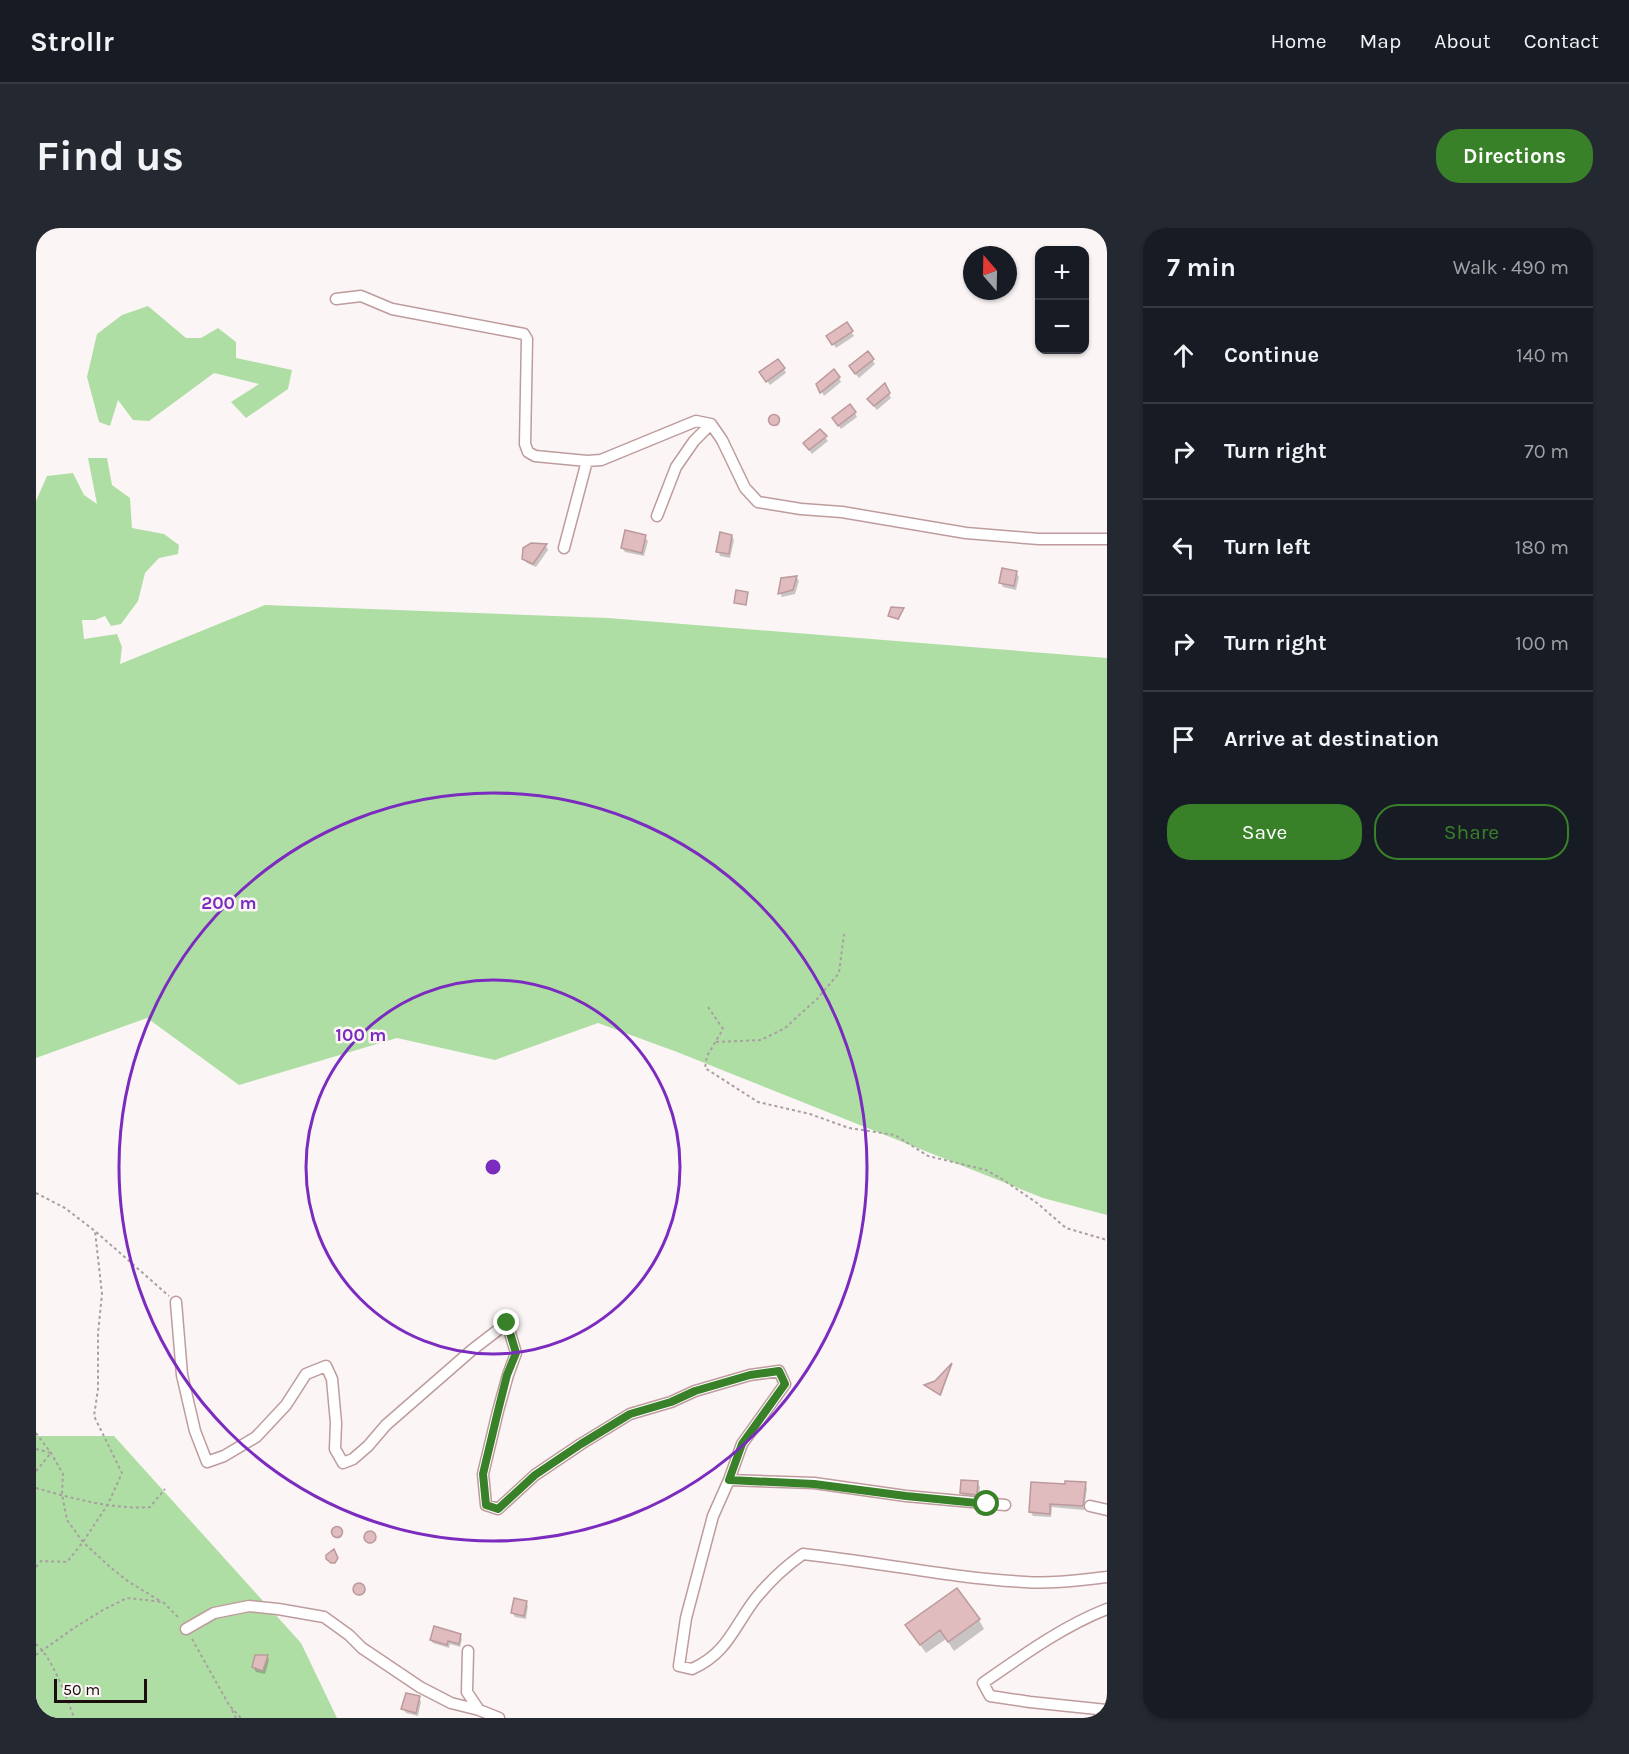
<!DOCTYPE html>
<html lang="en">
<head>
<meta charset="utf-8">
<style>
	body { margin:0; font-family:Karla,sans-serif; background:#242831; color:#f1f3f6 }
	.controls { position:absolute; right:18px; top:18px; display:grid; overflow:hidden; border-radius:12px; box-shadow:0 2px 4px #0004 }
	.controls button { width:54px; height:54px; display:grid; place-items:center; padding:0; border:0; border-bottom:2px solid #363941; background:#171b24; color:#f1f3f6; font:30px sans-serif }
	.compass { position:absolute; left:927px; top:18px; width:54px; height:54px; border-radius:50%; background:#171b24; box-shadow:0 2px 4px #0004; rotate:340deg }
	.scale { position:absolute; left:18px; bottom:15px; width:93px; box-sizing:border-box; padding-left:6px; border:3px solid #1a0e0f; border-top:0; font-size:16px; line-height:21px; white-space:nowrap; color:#1a0e0f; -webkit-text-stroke:4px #fcf5f5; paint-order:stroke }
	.stop { position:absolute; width:18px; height:18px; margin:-14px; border:4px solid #388128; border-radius:50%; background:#fff }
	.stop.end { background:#388128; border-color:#fff; box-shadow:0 2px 6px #0008 }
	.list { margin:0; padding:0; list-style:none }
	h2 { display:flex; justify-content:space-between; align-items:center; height:78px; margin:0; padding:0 24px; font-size:26px }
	h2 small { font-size:20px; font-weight:400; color:#9ea1a6 }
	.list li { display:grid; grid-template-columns:39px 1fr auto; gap:18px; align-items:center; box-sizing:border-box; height:96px; padding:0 24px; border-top:2px solid #363941 }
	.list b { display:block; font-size:22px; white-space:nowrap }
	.list em { font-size:20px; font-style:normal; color:#9ea1a6 }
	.actions { display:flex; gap:12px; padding:18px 24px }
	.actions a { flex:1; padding:14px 0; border:2px solid #388128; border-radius:24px; text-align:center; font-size:21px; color:#388128 }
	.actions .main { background:#388128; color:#fff }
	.icon { flex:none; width:33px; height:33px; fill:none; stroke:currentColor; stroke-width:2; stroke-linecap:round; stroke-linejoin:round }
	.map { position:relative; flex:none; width:1071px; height:1490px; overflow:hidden; border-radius:24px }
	header { display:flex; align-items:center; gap:36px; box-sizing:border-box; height:84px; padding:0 30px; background:#171b24; border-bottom:2px solid #363941 }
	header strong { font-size:28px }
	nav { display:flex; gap:33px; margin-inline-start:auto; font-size:21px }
	.intro { display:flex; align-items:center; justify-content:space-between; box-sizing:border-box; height:144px; padding:0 36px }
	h1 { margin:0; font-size:42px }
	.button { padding:15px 27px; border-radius:24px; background:#388128; color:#fff; font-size:21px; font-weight:700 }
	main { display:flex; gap:36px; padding:0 36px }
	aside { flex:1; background:#171b24; border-radius:24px; box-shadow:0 2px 4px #0004 }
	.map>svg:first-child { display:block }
</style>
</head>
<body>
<header>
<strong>Strollr</strong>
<nav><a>Home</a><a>Map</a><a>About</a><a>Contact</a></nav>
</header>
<div class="intro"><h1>Find us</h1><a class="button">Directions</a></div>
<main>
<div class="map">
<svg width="1071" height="1490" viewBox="0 0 1071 1490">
	<rect width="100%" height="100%" fill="#fcf5f5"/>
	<!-- green -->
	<path fill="#afdea5" d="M 112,78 L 150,110 L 165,110 L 182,100 L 200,114 L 200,130 L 256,142 L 252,161 L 210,190 L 195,174 L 223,156 L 178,145 L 113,193 L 97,192 L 82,172 L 74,198 L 63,194 L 51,149 L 61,106 L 86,87 Z
		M 52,230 L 71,230 L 76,257 L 94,270 L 96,300 L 128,306 L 143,317 L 142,326 L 123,330 L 109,345 L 102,373 L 85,396 L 75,398 L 69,388 L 59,392 L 46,392 L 48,411 L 81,406 L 86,419 L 84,436 L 229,377 L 572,390 L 1071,430 L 1071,987 L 1007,970 L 641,824 L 562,795 L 459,832 L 361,810 L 203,857 L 111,790 L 0,830 L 0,273 L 11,248 L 37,245 L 48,267 L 61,276 Z
		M 0,1208 L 78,1208 L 265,1415 L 301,1490 L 0,1490 Z"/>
	<!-- shadow -->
	<path fill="#0003" d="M 810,96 L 818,108 L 800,120 L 792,108 Z
		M 831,125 L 839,136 L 823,150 L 817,143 Z
		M 748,141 L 750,145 L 734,157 L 728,149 Z
		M 803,150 L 805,154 L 788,168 L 782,156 Z
		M 849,157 L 855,170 L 841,182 L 835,175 Z
		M 819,185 L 821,189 L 805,201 L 800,194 Z
		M 737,188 L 740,189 L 744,193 L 742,198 L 735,194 L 734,191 Z
		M 789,209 L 792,213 L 776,226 L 771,219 Z
		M 696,308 L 698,312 L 694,330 L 684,328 L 682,323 Z
		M 609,309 L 612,313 L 608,328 L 589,324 L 586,320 Z
		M 495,316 L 510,318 L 512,322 L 500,339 L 491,335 L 488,330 Z
		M 980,344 L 983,349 L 980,362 L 967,359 L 965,355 Z
		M 760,349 L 763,353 L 759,366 L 746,369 L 744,365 Z
		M 867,382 L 863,392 L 854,388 Z
		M 916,1137 L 905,1168 L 891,1159 L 900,1155 Z
		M 941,1254 L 944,1259 L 943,1271 L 928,1269 L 926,1265 Z
		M 1049,1256 L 1051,1260 L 1048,1282 L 1016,1279 L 1015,1289 L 997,1288 L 994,1283 L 1030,1258 Z
		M297.5 1306a4.5 4.5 0 1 1 9 0a4.5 4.5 0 1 1-9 0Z
		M328.5 1310a5.5 5.5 0 1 1 11 0a5.5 5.5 0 1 1-11 0Z
		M318.5 1362a5.5 5.5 0 1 1 11 0a5.5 5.5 0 1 1-11 0Z
		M 490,1374 L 492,1378 L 490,1391 L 479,1389 L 477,1385 Z
		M 943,1392 L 948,1401 L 918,1423 L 910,1411 L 890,1425 L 877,1407 Z
		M 424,1408 L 426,1411 L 424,1419 L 414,1416 L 413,1420 L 397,1415 L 395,1412 Z
		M 231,1428 L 233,1432 L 229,1446 L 220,1444 L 217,1439 Z
		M 383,1470 L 385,1474 L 382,1488 L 370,1485 L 367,1481 Z"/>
	<!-- building -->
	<path fill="#e0bcbe" stroke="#bc999b" stroke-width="1.5" d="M 811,94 L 817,103 L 796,117 L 790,108 Z
		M 832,123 L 838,131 L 819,146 L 813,138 Z
		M 742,131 L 749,140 L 730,154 L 723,144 Z
		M 798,141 L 804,149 L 784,165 L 780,156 Z
		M 849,155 L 854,165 L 838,178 L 831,171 Z
		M 814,176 L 820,184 L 802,198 L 796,190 Z
		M732.5 192a5.5 5.5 0 1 1 11 0a5.5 5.5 0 1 1-11 0Z
		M 784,201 L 791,208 L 773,222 L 767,215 Z
		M 589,302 L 610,307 L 606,325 L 585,320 Z
		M 684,304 L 696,307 L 693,326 L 680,324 Z
		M 495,315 L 511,316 L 497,336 L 486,331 L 487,320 Z
		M 966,340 L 981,343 L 978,358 L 963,355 Z
		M 761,348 L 757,362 L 742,366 L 745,350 Z
		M 700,362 L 712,364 L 710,377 L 698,375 Z
		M 855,379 L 868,380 L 862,391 L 852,388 Z
		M 916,1135 L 904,1167 L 888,1157 L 899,1153 Z
		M 925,1252 L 942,1253 L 941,1267 L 924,1265 Z
		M 1029,1253 L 1050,1254 L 1047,1278 L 1014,1276 L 1014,1286 L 993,1284 L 995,1254 L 1029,1256 Z
		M295.5 1304a5.5 5.5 0 1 1 11 0a5.5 5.5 0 1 1-11 0Z
		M328 1309a6 6 0 1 1 12 0a6 6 0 1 1-12 0Z
		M 298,1321 L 302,1330 L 299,1335 L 295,1335 L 290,1331 L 290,1327 Z
		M317 1361a6 6 0 1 1 12 0a6 6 0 1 1-12 0Z
		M 921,1360 L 944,1391 L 912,1414 L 904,1402 L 884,1417 L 869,1397 Z
		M 478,1370 L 491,1373 L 488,1388 L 475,1385 Z
		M 398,1398 L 425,1406 L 423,1416 L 412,1413 L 411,1417 L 394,1412 Z
		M 219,1427 L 232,1427 L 227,1443 L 216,1439 Z
		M 370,1465 L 384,1468 L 380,1485 L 365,1481 Z"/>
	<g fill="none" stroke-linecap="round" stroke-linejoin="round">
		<defs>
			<path id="street" d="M 300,71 L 325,68 L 356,81 L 488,106 L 491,111 L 489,216 L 492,224 L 499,228 L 551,233
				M 621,288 L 640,239 L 658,213 L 675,196
				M 528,320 L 551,233 L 565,232 L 660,193 L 675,196 L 686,212 L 709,260 L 722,274 L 765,281 L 806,284 L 930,305 L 1003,311 L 1071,311
				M 140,1074 L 146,1147 L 159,1203 L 171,1234 L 188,1228 L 220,1209 L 250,1177 L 270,1146 L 290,1138 L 296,1151 L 300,1195 L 299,1221 L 307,1235 L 317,1231 L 332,1218 L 350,1197 L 436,1122 L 471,1095 L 480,1125 L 472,1147 L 462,1183 L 447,1246 L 450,1277 L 462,1281 L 499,1247 L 545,1216 L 594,1186 L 635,1174 L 659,1163 L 714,1147 L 743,1143 L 749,1156 L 706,1216 L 693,1252 L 677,1288 L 650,1390 L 643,1438 L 656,1441 C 692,1425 698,1398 720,1370 C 733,1354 750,1338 767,1326 C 841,1334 915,1350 989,1354 C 1016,1356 1044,1352 1071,1349
				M 693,1252 L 778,1255 L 870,1268 L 969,1277
				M 1054,1278 L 1071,1282
				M 1071,1381 C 1027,1398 986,1428 947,1455 L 954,1468 L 994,1474 L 1071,1482
				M 150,1401 L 178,1385 L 213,1378 L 242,1381 L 288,1389 L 313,1407 L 326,1420 L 384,1459 L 415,1475 L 443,1482
				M 432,1423 L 431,1464 L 443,1482 L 463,1490"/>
		</defs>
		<!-- street casing -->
		<use href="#street" stroke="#be9c9d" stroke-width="13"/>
		<!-- path -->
		<path stroke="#a8a0a0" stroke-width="2" stroke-dasharray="3 3" stroke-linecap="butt" d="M 672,779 L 687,801 L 671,828 L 669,840 L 722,874 L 774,886 L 813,900 L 859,907 L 892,928 L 950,942 L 966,951 L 1001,975 L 1030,1000 L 1071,1012
			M 680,814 L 725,812 L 749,800 L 781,771 L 803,745 L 808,706
			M 0,965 L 29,980 L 59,1003 L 133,1068
			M 0,1205 L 15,1225 L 27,1246 L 26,1266 L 31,1292 L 47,1314 L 74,1339 L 93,1354 L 126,1374
			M 0,1221 L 15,1225 L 0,1243
			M 0,1260 C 35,1270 78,1282 114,1279 L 129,1261
			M 0,1339 L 5,1333 L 31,1334 L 47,1314 L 72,1276 L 86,1245 L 58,1188 L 62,1161 L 62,1105 L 66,1066 L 59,1003
			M 156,1411 L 193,1477 L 205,1490
			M 0,1416 C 16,1429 31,1470 38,1490
			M 0,1427 L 38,1400 L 67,1382 L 91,1370 L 127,1374 L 144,1391
			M 196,1482 L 200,1490"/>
		<!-- street -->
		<use href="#street" stroke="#fff" stroke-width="10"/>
	</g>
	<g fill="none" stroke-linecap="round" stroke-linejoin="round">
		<!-- route -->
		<path stroke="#388128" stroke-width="8" d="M 471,1095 L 480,1125 L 471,1147 L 462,1183 L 447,1246 L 450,1277 L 462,1281 L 499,1247 L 545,1216 L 594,1186 L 635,1174 L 659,1163 L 714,1147 L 743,1143 L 749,1156 L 706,1216 L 693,1252 L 778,1256 L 870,1268 L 951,1276"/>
	</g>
	<!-- distance rings -->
	<g fill="none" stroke="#7b2cbf" stroke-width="3">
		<circle cx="457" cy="939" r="187"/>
		<circle cx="457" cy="939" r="374"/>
	</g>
	<circle cx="457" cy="939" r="9" fill="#7b2cbf" stroke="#fcf5f5" stroke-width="3"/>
	<g font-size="18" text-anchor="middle" font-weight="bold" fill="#7b2cbf" stroke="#fcf5f5" stroke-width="5" stroke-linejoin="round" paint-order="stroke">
		<text x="193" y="681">200 m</text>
		<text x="325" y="813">100 m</text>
	</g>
</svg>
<div class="controls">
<button>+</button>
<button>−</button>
</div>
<svg class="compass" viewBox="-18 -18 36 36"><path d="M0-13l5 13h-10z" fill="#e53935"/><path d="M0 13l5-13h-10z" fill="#9ea1a6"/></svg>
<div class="scale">50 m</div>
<div class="stop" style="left:951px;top:1276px"></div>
<div class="stop end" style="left:471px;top:1095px"></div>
</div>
<aside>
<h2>7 min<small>Walk · 490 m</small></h2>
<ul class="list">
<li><svg class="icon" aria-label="ahead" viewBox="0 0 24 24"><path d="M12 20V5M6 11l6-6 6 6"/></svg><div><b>Continue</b></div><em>140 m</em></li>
<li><svg class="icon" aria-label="right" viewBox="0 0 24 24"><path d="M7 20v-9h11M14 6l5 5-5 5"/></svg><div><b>Turn right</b></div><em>70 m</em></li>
<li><svg class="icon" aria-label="left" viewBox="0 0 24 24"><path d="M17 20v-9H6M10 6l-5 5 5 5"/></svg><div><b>Turn left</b></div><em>180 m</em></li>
<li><svg class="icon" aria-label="right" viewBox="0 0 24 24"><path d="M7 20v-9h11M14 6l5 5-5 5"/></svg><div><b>Turn right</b></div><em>100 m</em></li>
<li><svg class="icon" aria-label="arrive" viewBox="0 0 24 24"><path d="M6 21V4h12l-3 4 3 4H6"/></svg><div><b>Arrive at destination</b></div></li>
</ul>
<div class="actions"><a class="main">Save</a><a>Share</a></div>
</aside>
</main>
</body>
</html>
